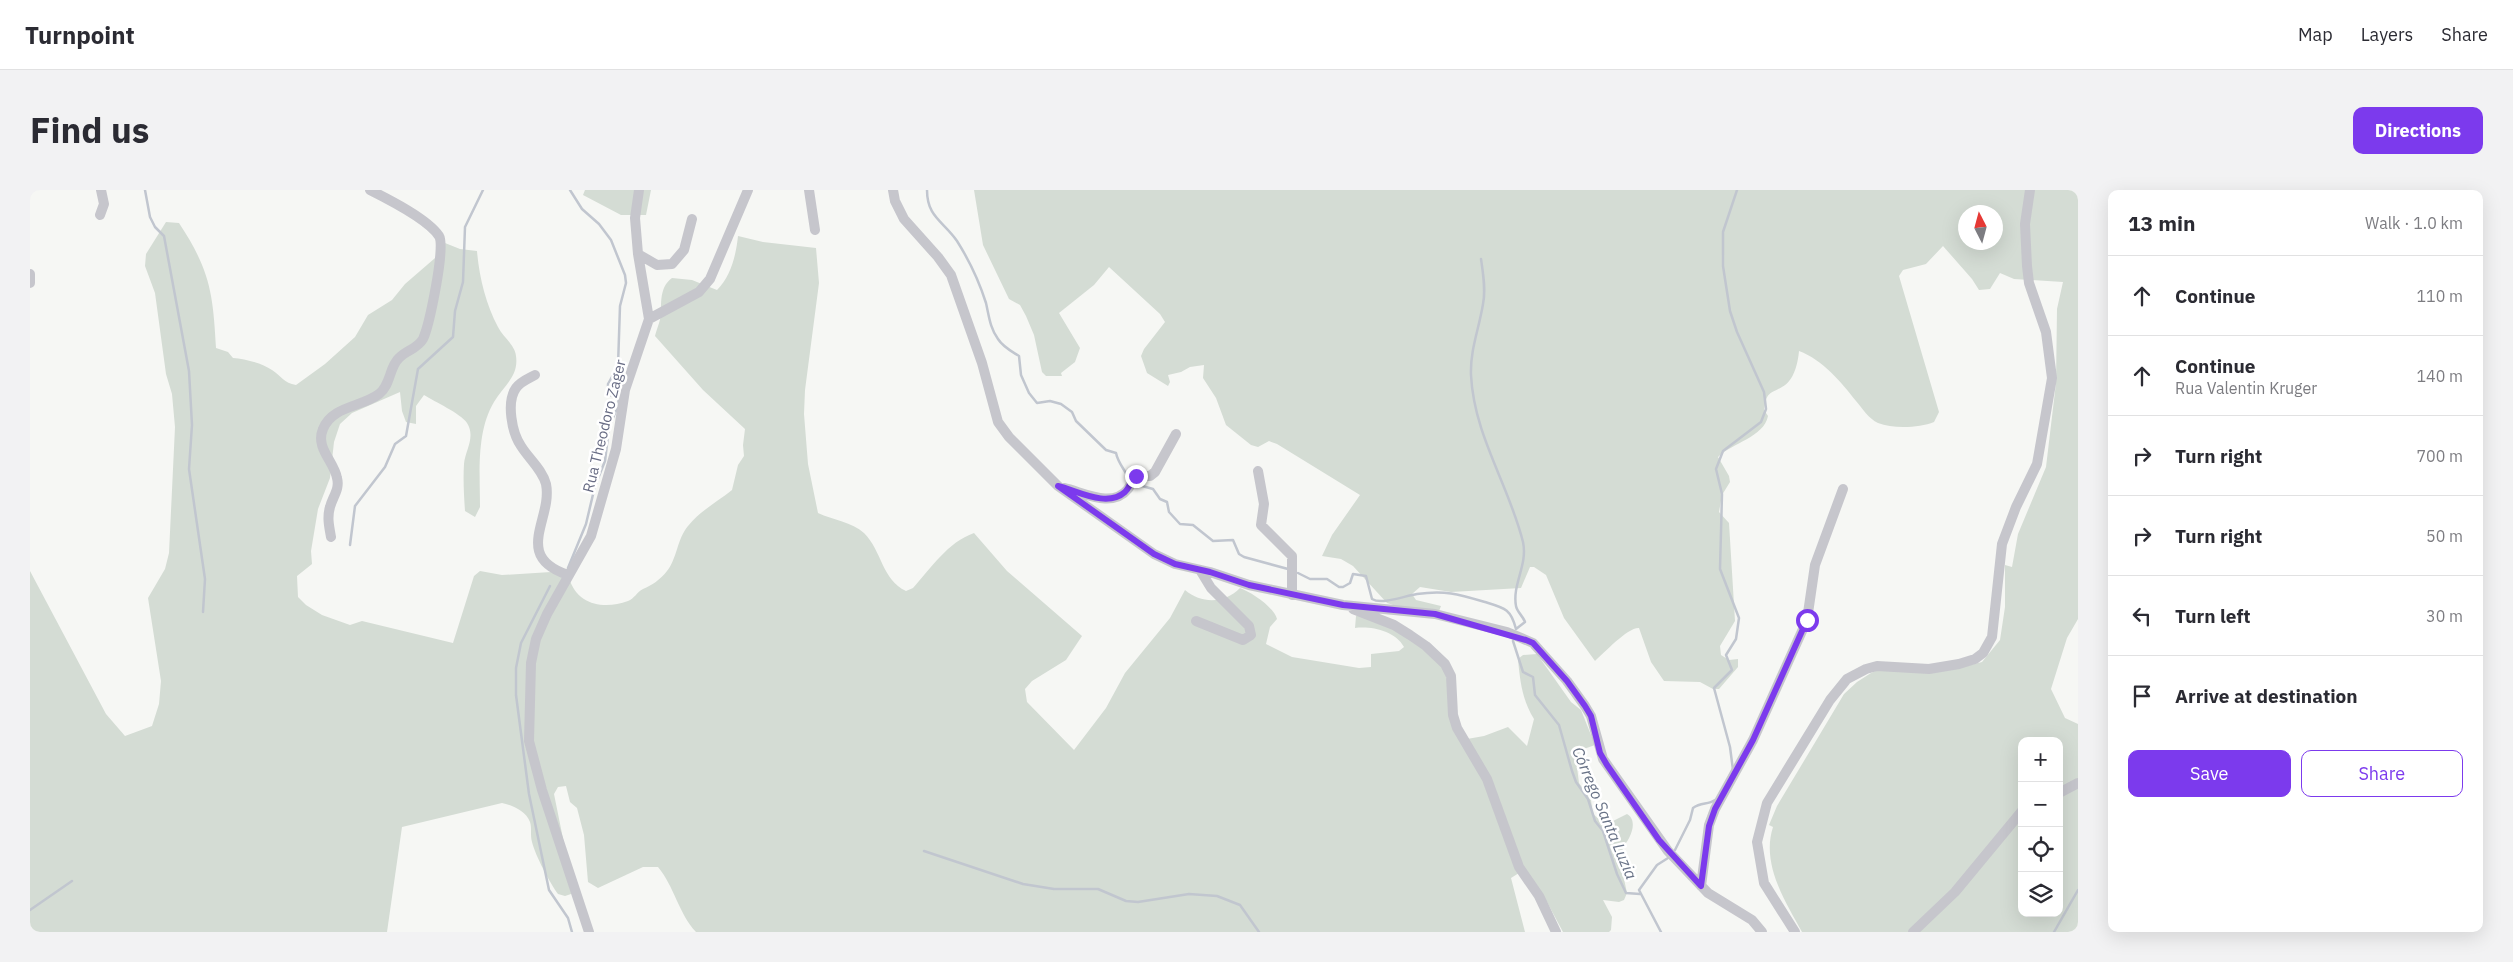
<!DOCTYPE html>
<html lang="en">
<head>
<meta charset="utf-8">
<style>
	body { margin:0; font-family:"IBM Plex Sans",sans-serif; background:#f2f2f3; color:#2b2b33 }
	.controls { position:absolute; right:15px; bottom:15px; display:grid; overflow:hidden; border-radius:10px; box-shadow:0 5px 20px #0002 }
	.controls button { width:45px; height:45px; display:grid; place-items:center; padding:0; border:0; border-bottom:1px solid #e1e1e2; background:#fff; color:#2b2b33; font:25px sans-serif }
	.compass { position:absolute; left:1928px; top:15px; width:45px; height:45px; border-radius:50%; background:#fff; box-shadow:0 5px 20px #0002; rotate:354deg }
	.stop { position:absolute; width:15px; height:15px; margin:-11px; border:4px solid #7c3aed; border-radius:50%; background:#fff }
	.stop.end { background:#7c3aed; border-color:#fff; box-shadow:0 1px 5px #0008 }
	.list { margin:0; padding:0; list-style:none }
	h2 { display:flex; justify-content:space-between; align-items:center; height:65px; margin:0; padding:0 20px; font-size:21px }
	h2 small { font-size:16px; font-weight:400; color:#7c7c81 }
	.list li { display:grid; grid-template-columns:32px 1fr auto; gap:15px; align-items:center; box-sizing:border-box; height:80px; padding:0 20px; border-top:1px solid #e1e1e2 }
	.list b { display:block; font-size:19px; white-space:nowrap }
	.list p { margin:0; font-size:16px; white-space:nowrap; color:#7c7c81 }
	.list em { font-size:16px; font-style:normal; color:#7c7c81 }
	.actions { display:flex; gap:10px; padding:15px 20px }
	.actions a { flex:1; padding:11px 0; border:1px solid #7c3aed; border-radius:10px; text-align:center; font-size:18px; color:#7c3aed }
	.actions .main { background:#7c3aed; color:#fff }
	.icon { flex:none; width:28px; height:28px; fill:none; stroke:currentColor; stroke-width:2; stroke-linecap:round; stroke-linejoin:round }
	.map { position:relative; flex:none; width:2048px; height:742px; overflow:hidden; border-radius:10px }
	header { display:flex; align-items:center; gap:30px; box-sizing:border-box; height:70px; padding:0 25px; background:#fff; border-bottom:1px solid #e1e1e2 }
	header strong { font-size:24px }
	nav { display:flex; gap:28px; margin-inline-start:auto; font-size:18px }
	.intro { display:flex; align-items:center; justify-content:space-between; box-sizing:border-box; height:120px; padding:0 30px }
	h1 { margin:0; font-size:35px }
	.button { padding:12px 22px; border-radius:10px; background:#7c3aed; color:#fff; font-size:18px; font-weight:700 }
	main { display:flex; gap:30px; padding:0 30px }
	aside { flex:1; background:#fff; border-radius:10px; box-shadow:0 5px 20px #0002 }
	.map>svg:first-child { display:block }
</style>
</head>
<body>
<header>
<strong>Turnpoint</strong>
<nav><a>Map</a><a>Layers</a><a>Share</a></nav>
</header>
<div class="intro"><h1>Find us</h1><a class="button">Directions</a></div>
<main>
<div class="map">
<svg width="2048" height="742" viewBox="0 0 2048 742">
	<rect width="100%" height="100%" fill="#f6f7f4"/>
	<!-- green -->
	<path fill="#d4dcd4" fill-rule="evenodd" d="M 555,0 L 621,0 L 616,25 L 591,25 L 553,5 Z
		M 944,0 L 2048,0 L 2048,429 L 2037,448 L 2021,499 L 2035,528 L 2048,534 L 2048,742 L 1772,742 C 1755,711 1731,674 1743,637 L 1739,635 L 1747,616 L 1814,504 L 1827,492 L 1841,483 L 1853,478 L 1925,479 L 1952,472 L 1970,450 L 1975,417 L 1975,375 L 1982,377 L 1988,344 L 2016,277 L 2026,193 L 2027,119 L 2033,92 L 1984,89 L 1970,83 L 1960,99 L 1949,100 L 1942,89 L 1913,56 L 1896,74 L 1873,80 L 1869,86 L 1909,222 L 1904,232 C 1889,238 1863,239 1848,233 C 1839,229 1832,218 1826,211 C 1811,192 1793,170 1769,161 C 1768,173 1764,191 1752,197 C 1738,205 1737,202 1734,220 L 1738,226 C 1734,247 1702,253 1688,267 L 1699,286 L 1700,292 L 1692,305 L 1689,322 L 1699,333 L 1705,431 L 1690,456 L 1691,465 L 1699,470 L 1708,469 L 1708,477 L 1689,499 L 1683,499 L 1670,492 L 1634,491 L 1621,472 L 1609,438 C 1598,437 1574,463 1565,471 L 1534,428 L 1516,385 L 1504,377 L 1500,377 L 1491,398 L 1421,402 L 1390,397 L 1382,404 L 1386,410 L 1411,416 L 1406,429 L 1357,413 L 1323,376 L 1311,369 L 1292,366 L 1302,345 L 1330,305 L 1247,254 L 1239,251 L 1228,257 L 1221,255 L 1196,235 L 1186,208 L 1173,188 L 1174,175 L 1160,177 L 1151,182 L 1138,185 L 1140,192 L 1138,196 L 1117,183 L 1111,166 L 1114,159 L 1135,132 L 1130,124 L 1079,77 L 1064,95 L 1029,123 L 1050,158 L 1045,172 L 1031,183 L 1032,186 L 1016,186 L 1012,182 L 1004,145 L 996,126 L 990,115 L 979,109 L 953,55 ZM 1936,22 L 1966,22 L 1966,52 L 1936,52 ZM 1992,551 L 2029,551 L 2029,723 L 1992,723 Z
		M 136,32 L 149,33 C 180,80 183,103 186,158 L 198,162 L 203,168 C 215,169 232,173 242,180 C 251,186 254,193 266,195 L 295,174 L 325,147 L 338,125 L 362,110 L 375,94 L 412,62 L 415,53 L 430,59 L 447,61 C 449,86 456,115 468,137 C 473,147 485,155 486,166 C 489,187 473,196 464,212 C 446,242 450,283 450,317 L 445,327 L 435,321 C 434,306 433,290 434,274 C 435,261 446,247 437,233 C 430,223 405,212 394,205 L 386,216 L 386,234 L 376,232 L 372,221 L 370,202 L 322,223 L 310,234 L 304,252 L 300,288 L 288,319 L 281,361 L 282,374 L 267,386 L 268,407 L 276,415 L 292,425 L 320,435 L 332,431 L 423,453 L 444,386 L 450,381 L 472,385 L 521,382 L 539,388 C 547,415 574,420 598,411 C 604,409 607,402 613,399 C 622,395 630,390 637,381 C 647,369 647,349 658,336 C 670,321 687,312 702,300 L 708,275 L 714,266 L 713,255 L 715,239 L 673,200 L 625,146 C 627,138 631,130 631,122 C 631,109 631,96 642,88 L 662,90 L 687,100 C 701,86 706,65 708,46 L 733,52 L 786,58 L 789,93 L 775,200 L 774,224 L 778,274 L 788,323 C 803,330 822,332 834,343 C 852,361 852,390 876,401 L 883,398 C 901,378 918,352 944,343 L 977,381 L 1052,446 L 1036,470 L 1002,491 L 995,499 L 997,512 L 1044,560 L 1076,518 L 1095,483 L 1140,428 L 1155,400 C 1172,414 1194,414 1210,398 C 1221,402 1244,417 1247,429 L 1240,437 L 1236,454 L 1262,467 L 1329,478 L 1341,477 L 1341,464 L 1369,461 L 1374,457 C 1365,441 1342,436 1325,438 L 1326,426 L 1339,423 L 1411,467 L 1430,539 L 1437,549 L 1454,546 L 1478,537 L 1497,556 L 1504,529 C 1492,510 1490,490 1488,469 L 1493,465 L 1507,464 L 1541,512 L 1551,520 L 1565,555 L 1551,560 L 1546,569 L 1549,593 L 1561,610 L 1563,624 L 1570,630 L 1578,626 L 1581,632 L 1597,624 C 1609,631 1600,650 1592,658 L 1604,680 L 1594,689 L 1597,703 L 1594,710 L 1589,712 L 1573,710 L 1582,727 L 1581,740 L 1579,742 L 1533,742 L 1517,712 L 1489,683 L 1481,688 L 1495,742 L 666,742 C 649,724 644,696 628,677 L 613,677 L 568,698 L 558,692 L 554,645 L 547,618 L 540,612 L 536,596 L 528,597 L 524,604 L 543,698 L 541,704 L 535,706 L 528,704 C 519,691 506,667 502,652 C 500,645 502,638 500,632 C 496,621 482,615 472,613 L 372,637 L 357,742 L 0,742 L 0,381 L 76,524 L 95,546 L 122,536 L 129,514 L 131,491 L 118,408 L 135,379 L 139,363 L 145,237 L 142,204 L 136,184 L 125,103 L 115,76 L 116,64 Z"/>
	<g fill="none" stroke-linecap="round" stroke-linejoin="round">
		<!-- stream -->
		<path stroke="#c1c6cf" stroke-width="2.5" d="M 115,0 L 120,27 L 125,37 L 134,46 L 159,181 L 162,235 L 159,279 L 175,389 L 173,422
			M 897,0 C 897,27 913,31 927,51 C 939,70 949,91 956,113 C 959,126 960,138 968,149 C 973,157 981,161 989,166 L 991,185 L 999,203 L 1007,213 L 1020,211 L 1031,214 L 1042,222 L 1046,231 L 1076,260 L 1086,263 C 1088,273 1095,280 1099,289
			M 1451,69 C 1453,83 1456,100 1453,114 C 1449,139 1440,160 1441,185 C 1444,246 1479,295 1493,352 C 1498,375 1482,394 1486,416 C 1487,422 1493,426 1495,432 L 1486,439
			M 1105,294 L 1123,299 L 1130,309 L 1137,312 L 1139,322 L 1150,334 L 1163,335 L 1183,351 L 1203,350 L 1209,364 L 1214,367 L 1258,379
			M 320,355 L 325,316 L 355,277 L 365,254 L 376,246 L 388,179 L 423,147 L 425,121 L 433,92 L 435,37 L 453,0
			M 538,378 L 556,334 L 565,296 L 575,271 L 579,237 L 589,214 L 588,209 L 578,204 L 578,194 L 588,176 L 590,116 L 596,93 L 595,85 L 581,50 L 569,34 L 552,19 L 540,0
			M 1268,383 L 1280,389 L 1297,389 L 1309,397 L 1313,397 L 1320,393 L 1323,384 L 1336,386 L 1342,409 C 1352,415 1374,406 1387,404 C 1415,400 1428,404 1455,412 C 1475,418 1481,419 1486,439
			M 520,396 L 491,453 L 486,478 L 486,505 L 499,604 L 519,700 L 538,728 L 542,742
			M 1483,451 L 1493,482 L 1503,487 L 1505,505 L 1529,535 L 1542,581 L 1546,592 L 1558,609 L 1565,631 L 1573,641 L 1587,684 L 1596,703 L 1610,704
			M 1703,580 L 1700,557 L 1684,498 L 1702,480 L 1696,465 L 1706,449 L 1709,428 L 1690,379 L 1692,304 L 1686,279 L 1693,261 L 1731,232 L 1736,219 L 1734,202 L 1707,142 L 1700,121 L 1693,76 L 1693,42 L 1707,0
			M 1645,660 L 1660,630 L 1663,618 C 1671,612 1678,615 1685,610
			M 894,661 L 993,694 L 1024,699 L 1068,699 L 1096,711 L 1108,712 L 1159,704 L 1187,706 L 1210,715 L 1229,742
			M 0,720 L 42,691
			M 1631,742 L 1609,700 L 1627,675 L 1638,668
			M 2024,742 L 2048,700"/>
		<!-- minor -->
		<path stroke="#c6c6cc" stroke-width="10" d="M 779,0 L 785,40
			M 863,0 L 865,11 L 874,29 L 908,67 L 921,85 L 952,173 L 968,232 L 979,247 L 1028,296 L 1124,364 L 1145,374 L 1180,382 L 1219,395 L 1313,415 L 1405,424 L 1477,442 L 1503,453 L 1537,491 L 1555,516 L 1561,526 L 1573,569 L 1638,661 L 1678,703 L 1722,730 L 1732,742
			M 70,25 L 74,14 L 71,0
			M 608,64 L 627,75 L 642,74 L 654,60 L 662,29
			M 0,84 L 0,93
			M 619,129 L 669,102 L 680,89 L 718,0
			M 505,185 C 498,189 491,191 486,198 C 476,212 482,243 491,256 C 499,269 512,279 516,294 C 523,329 482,366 538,385
			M 1228,281 L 1234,314 L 1231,335 L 1262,366 L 1262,405
			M 1034,298 C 1053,302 1082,319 1098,299 C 1101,295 1102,290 1106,286 L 1120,286 L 1125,282 L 1146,244
			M 301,347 C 299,336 297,327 300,317 C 303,306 310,299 307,288 C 304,271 285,258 293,239 C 302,216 332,217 349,204 C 361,195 359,177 369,168 C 377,160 387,159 393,149 C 399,136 416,57 409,46 C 398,29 358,9 340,0
			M 1323,419 L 1364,435 L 1380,445 L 1396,456 L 1415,474 L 1421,486 L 1423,525 L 1427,538 L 1457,589 L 1489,677 L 1509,706 L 1526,742
			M 1166,431 L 1213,450 L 1221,445 L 1219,436 L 1181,398 L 1170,380
			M 2029,603 L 2048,593
			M 1671,696 L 1679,635 L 1685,619 L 1723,550 L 1777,430 L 1785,375 L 1813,299
			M 559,742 L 512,600 L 499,551 L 501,473 L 506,449 L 517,424 L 561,346 L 586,259 L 595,200 L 619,129 L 608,64 L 605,28 L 609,0
			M 1765,742 L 1734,693 L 1727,652 L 1737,613 L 1800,510 L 1817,489 L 1836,479 L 1847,476 L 1899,479 L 1929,474 L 1945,469 L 1953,463 L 1962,447 L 1972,354 L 1986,317 L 2007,274 L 2022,188 L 2016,142 L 1999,93 L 1997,76 L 1995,34 L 2000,0
			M 1883,742 L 1925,702 L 1992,621"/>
	</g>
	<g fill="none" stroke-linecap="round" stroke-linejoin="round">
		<!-- route -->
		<path stroke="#7c3aed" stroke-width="6" d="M 1106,286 C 1101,290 1100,297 1095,302 C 1077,318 1048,301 1028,296 L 1124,364 L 1145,374 L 1180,382 L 1219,395 L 1313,415 L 1405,424 L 1496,450 L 1503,453 L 1537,491 L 1555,516 L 1561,526 L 1570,563 L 1577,575 L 1629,650 L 1671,696 L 1679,636 L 1685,619 L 1723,550 L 1777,430"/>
	</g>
	<g text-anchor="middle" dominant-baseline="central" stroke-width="5" stroke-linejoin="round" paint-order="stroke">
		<!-- street labels -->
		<g font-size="15" fill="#686c84" stroke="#fff">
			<text transform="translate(574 236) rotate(-76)">Rua Theodoro Zager</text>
		</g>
		<!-- water labels -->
		<g font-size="16" font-style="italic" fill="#697387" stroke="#fff">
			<text transform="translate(1575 623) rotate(67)">Córrego Santa Luzia</text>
		</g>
	</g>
</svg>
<div class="controls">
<button>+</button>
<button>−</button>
<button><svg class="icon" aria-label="locate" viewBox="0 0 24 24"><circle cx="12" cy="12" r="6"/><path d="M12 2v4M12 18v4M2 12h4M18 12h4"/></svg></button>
<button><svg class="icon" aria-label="layers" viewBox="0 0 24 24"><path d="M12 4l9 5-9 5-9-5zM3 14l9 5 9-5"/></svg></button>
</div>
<svg class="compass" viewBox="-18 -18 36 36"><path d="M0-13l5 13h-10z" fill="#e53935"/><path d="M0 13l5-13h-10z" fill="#7c7c81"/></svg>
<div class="stop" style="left:1777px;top:430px"></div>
<div class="stop end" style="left:1106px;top:286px"></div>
</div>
<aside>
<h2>13 min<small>Walk · 1.0 km</small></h2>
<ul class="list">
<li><svg class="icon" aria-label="ahead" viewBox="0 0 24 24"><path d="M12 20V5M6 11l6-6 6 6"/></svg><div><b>Continue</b></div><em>110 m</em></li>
<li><svg class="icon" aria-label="ahead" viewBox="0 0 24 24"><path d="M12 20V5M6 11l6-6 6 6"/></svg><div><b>Continue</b><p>Rua Valentin Kruger</p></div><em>140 m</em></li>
<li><svg class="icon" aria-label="right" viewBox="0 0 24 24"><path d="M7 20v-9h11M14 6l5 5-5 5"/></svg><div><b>Turn right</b></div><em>700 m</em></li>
<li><svg class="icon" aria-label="right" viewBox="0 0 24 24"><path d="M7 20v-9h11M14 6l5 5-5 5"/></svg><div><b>Turn right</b></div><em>50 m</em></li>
<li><svg class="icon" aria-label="left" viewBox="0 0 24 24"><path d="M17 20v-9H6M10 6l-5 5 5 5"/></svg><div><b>Turn left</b></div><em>30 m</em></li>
<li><svg class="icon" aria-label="arrive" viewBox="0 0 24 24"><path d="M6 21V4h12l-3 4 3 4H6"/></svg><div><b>Arrive at destination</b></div></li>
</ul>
<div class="actions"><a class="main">Save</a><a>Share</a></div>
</aside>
</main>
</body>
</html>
